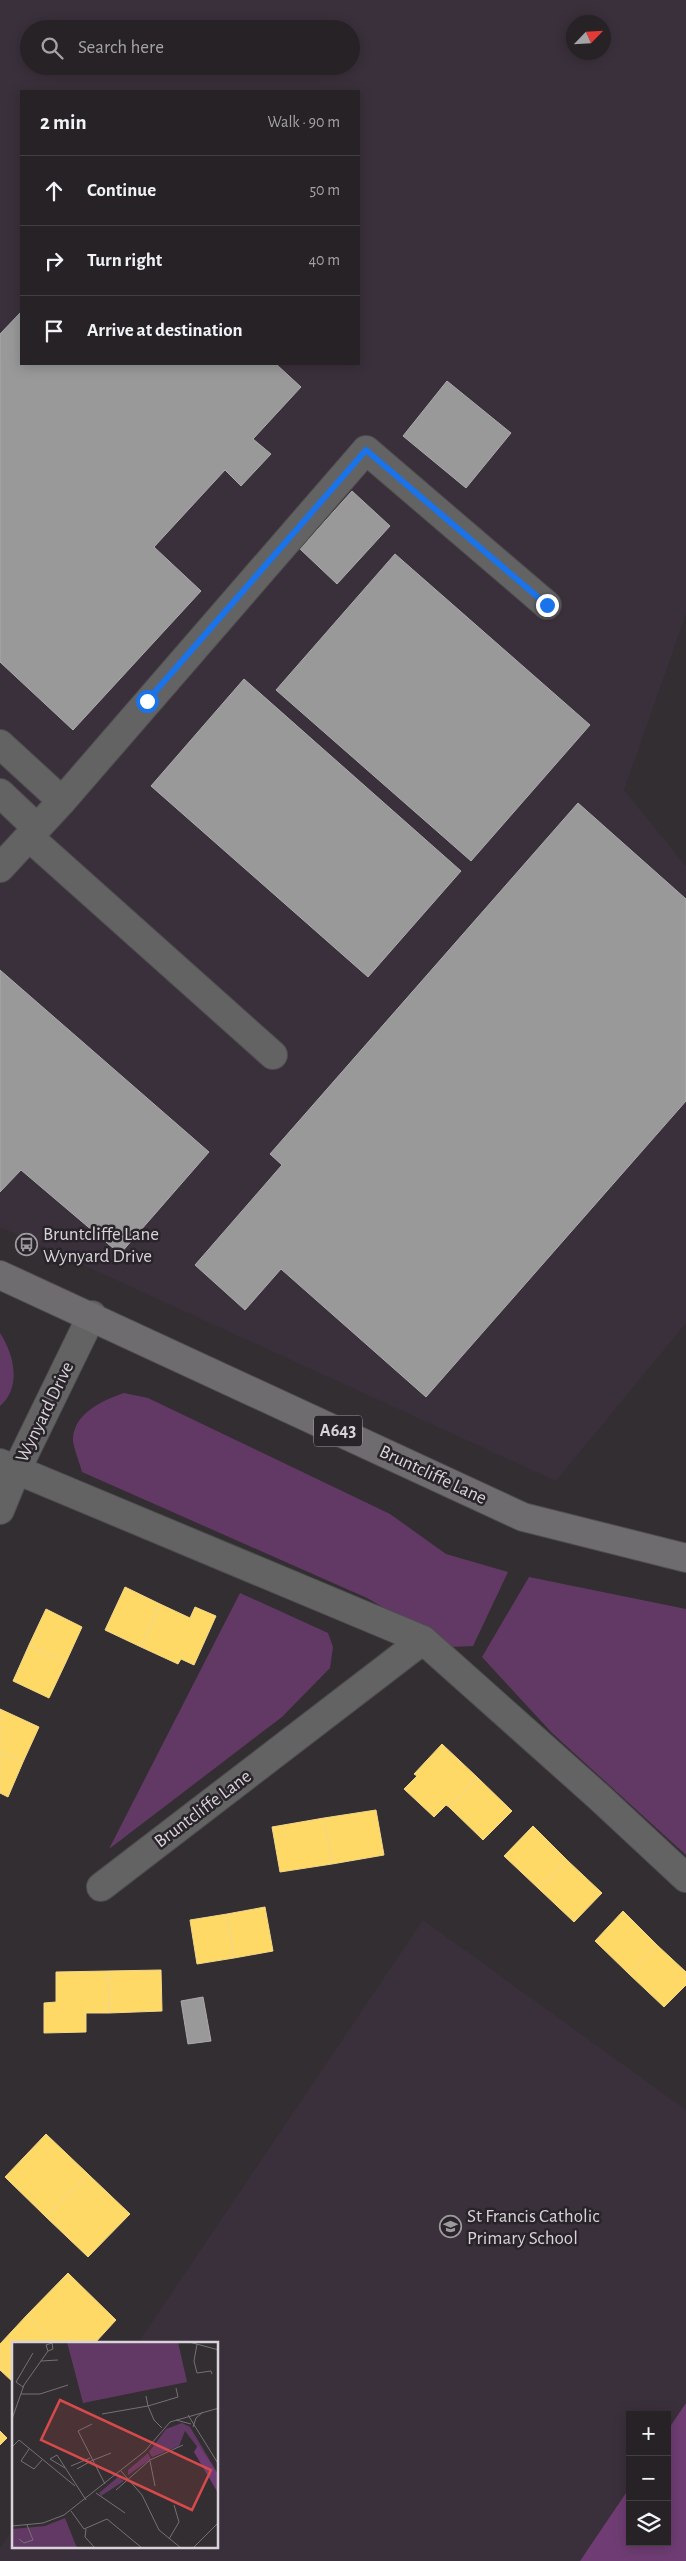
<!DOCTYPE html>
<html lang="en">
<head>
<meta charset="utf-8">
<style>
	body { margin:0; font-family:"Alegreya Sans",sans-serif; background:#2e2a2e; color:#f1f3f6 }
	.controls { position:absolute; right:15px; bottom:15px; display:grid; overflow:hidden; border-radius:0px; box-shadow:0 2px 12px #0003 }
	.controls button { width:45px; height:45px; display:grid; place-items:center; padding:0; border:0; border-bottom:1px solid #423f43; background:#262226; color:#f1f3f6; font:25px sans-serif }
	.compass { position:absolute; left:566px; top:15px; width:45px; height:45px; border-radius:50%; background:#262226; box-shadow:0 2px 12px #0003; rotate:65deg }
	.stop { position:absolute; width:15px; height:15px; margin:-11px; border:4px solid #1a73e8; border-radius:50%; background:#fff }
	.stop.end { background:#1a73e8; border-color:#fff; box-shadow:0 1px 5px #0008 }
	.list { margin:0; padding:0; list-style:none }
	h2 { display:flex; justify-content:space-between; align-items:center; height:65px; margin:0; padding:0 20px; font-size:21px }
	h2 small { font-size:16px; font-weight:400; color:#a4a4a7 }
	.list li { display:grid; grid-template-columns:32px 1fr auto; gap:15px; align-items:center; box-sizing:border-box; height:70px; padding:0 20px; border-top:1px solid #423f43 }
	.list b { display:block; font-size:19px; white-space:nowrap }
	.list em { font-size:16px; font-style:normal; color:#a4a4a7 }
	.icon { flex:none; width:28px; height:28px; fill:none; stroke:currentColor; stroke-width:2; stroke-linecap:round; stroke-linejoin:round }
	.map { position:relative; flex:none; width:686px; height:2561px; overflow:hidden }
	.search { position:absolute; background:#262226; box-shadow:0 2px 12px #0003; left:20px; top:20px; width:340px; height:55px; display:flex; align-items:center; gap:12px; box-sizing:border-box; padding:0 18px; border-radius:28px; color:#a4a4a7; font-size:19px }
	.panel { position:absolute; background:#262226; box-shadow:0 2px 12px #0003; left:20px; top:90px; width:340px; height:275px; border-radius:0px }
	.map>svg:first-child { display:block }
</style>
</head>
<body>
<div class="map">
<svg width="686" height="2561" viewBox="0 0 686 2561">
	<rect width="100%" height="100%" fill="#322e32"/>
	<!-- built -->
	<path fill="#3a303b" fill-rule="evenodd" d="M 0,0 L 686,0 L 686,614 L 624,790 L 686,866 L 686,1323 L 556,1481 L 0,1227 ZM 574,22 L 604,22 L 604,52 L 574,52 ZM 29,29 L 351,29 L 351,66 L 29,66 ZM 21,91 L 359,91 L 359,364 L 21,364 Z
		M 423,1920 L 686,2110 L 686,2403 L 667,2431 L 667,2415 L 630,2415 L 630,2487 L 580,2561 L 0,2561 L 0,2548 L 14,2528 L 14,2547 L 218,2547 L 218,2344 L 138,2343 Z"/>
	<!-- green -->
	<path fill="#623964" d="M 0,1333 C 14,1354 22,1387 0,1406 Z
		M 124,1393 L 148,1398 L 390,1514 L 446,1554 L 508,1572 L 473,1646 L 451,1647 L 367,1598 L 82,1472 C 80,1464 72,1444 73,1438 C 75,1412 104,1400 124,1393 Z
		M 529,1577 L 686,1609 L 686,1855 L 552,1733 L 482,1657 Z
		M 240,1593 L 328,1633 L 333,1647 L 330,1668 L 282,1717 L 109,1849 Z"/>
	<!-- forest -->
	<path fill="#6f3d73" d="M 686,2403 L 686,2561 L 580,2561 L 630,2487 L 630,2542 L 667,2542 L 667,2431 Z"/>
	<!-- homes -->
	<path fill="#ffd966" stroke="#f3d788" d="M 125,1587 L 160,1604 L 141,1647 L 105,1630 Z
		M 160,1604 L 190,1618 L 195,1607 L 216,1616 L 194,1665 L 181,1659 L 178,1664 L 141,1647 Z
		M 46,1609 L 82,1627 L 66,1662 L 29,1645 Z
		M 29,1645 L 66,1662 L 49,1698 L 13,1681 Z
		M 0,1709 L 39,1727 L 23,1762 L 0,1752 Z
		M 442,1744 L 477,1777 L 449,1807 L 446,1805 L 434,1817 L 404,1789 L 417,1776 L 414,1774 Z
		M 0,1752 L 23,1762 L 8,1797 L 0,1793 Z
		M 477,1777 L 512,1811 L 483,1840 L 449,1807 Z
		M 376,1810 L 384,1855 L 332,1864 L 324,1818 Z
		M 324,1818 L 332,1864 L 280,1872 L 272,1827 Z
		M 533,1826 L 567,1860 L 539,1889 L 504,1856 Z
		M 567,1860 L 602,1893 L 574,1922 L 539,1889 Z
		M 265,1907 L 273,1951 L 234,1958 L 227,1914 Z
		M 623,1911 L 657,1945 L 629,1974 L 595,1941 Z
		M 227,1914 L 234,1958 L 197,1964 L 190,1920 Z
		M 657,1945 L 686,1972 L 686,1985 L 664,2007 L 629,1974 Z
		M 161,1970 L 162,2011 L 109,2013 L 108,1971 Z
		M 108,1971 L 109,2013 L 86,2013 L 86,2032 L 44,2033 L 44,2003 L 56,2002 L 56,1972 Z
		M 46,2134 L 88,2174 L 46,2217 L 5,2177 Z
		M 88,2174 L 130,2214 L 88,2257 L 46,2217 Z
		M 68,2273 L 116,2320 L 94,2344 L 56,2344 L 27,2315 Z
		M 27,2315 L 56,2344 L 14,2344 L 14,2383 L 0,2370 L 0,2344 Z
		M 0,2431 L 7,2438 L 0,2445 Z"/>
	<!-- industry -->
	<path fill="#999" stroke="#acaaac" d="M 21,312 L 21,364 L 276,364 L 301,387 L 253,439 L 271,454 L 241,486 L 225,470 L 154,547 L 201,591 L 73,730 L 0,662 L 0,334 Z
		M 447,381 L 511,433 L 466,488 L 403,436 Z
		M 352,491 L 390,526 L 337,584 L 300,549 Z
		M 395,554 L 590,725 L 471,861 L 276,690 Z
		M 244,679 L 461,871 L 368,977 L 151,786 Z
		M 578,803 L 686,899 L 686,1101 L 426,1397 L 281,1269 L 245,1310 L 195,1265 L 282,1165 L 270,1154 Z
		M 0,970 L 209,1152 L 120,1254 L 21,1170 L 0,1192 Z
		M 203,1997 L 211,2041 L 188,2044 L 181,2001 Z"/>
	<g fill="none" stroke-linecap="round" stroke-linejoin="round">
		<defs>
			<path id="minor" d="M 0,744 L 62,801
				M 0,793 L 37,828
				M 29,837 L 273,1055
				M 0,868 L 62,801 L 366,450 L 547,605
				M 0,1463 L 423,1640 L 599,1797 L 686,1878
				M 0,1510 L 16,1471 L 92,1315
				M 101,1887 L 423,1640"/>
			<path id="major" d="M 0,1275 L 523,1517 L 686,1558"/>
		</defs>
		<!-- minor casing -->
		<use href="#minor" stroke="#4f4d4f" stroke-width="30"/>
		<!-- major casing -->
		<use href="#major" stroke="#4f4d4f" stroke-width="30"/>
		<!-- minor -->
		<use href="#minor" stroke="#646364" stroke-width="28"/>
		<!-- major -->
		<use href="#major" stroke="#6e6c6e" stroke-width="28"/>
	</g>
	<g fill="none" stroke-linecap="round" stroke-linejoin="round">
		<!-- route -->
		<path stroke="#1a73e8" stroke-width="6" d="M 147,701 L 366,450 L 547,605"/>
	</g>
	<!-- icons -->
	<defs>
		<symbol id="bus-ring" viewBox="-11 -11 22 22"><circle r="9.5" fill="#29232a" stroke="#9e999e" stroke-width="1.5"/><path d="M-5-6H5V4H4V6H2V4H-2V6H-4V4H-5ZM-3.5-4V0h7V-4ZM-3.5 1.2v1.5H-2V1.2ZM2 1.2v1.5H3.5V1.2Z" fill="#9e999e"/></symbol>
		<symbol id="school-ring" viewBox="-11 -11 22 22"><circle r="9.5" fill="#29232a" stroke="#9e999e" stroke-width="1.5"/><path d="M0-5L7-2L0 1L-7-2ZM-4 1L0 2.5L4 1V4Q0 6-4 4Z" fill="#9e999e"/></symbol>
	</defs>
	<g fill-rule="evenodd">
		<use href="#bus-ring" x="14" y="1232" width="25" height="25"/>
		<use href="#school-ring" x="438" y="2214" width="25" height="25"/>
	</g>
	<g text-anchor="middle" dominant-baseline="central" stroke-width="5" stroke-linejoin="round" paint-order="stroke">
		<!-- shield labels -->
		<rect fill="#29232a" stroke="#a49ea4" stroke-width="1" x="314" y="1415.5" width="48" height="31" rx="4"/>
		<g font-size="18" font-weight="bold" fill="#d8d3d8">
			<text x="338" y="1431">A643</text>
		</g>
		<!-- poi labels -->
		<g font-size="19" fill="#d8d3d8" stroke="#29232a" text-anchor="start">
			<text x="43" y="1234">Bruntcliffe Lane<tspan x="43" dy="22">Wynyard Drive</tspan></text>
			<text x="467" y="2216">St Francis Catholic<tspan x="467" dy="22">Primary School</tspan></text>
		</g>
		<!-- street labels -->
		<g font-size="19" fill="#d8d3d8" stroke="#29232a">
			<text transform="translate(45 1412) rotate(-64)">Wynyard Drive</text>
			<text transform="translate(433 1475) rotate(25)">Bruntcliffe Lane</text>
			<text transform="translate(203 1809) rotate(-37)">Bruntcliffe Lane</text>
		</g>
	</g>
	<!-- overview -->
	<g transform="translate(12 2342)">
		<rect width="206" height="206" fill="#322e32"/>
		<path d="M 55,0 L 166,0 L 175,40 L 71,61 ZM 170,81 L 178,85 L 206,132 L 173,89 L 167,104 L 140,115 L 137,110 L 154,87 ZM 136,111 L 139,117 L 116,133 L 116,128 ZM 106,135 L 112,139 L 89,154 L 87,151 ZM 53,176 L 65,206 L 0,206 L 0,187 L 33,184 Z" fill="#623964"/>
		<path d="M 186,103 L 206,132 L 206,151 L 182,110 Z" fill="#6f3d73"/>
		<path fill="none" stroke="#747074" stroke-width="1" d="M 177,0 L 207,8M 185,2 L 182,19 L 185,31 L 199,29 L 200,32M 29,19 L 46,18M 11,45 L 4,40 L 21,11M 9,52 L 28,52 L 56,43M 134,54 L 136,64 L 166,55 L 164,46M 90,72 L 136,64 L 142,78 L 150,86M 176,73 L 207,123M 0,77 L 12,43 L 36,9 L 41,7 L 40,1 L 34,3 L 36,9M 164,78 L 179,82M 80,82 L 66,89 L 93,142M 181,85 L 184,76 L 191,70M 0,105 L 7,98 L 63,144M 17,107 L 9,119 L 22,127 L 30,118M 79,119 L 99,111M 138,119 L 143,144M 59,124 L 78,116M 53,126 L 38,117 L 45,113 L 74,158M 65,127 L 79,119M 109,129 L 130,153 L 147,188 L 169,206M 104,148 L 138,118 L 171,103M 84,151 L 113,171M 59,169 L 72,187 L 95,177 L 130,206M 0,184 L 31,181 L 52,173 L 133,109 L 158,80 L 207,66M 74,187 L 73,195 L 83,206M 7,197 L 12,201 L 21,198 L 15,183M 157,197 L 167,180 L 162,163M 181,206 L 207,180"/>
		<path fill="#d64a4b" fill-opacity="0.15" stroke="#d64a4b" stroke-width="2.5" d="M 48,58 L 199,128 L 180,168 L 29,98 Z"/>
		<rect width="206" height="206" fill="none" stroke="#d8d3d8" stroke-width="2.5"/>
	</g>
</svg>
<div class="controls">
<button>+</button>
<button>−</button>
<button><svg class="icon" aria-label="layers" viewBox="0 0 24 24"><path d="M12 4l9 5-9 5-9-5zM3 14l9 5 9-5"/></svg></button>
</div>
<svg class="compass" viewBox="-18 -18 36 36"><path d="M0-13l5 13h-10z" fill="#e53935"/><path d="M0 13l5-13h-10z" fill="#a4a4a7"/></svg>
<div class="stop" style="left:147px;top:701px"></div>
<div class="stop end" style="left:547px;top:605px"></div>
<div class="search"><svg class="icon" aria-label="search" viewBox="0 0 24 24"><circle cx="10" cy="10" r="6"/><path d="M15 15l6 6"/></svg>Search here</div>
<section class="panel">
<h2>2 min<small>Walk · 90 m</small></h2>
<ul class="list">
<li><svg class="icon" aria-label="ahead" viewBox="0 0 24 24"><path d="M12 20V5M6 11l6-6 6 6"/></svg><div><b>Continue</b></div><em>50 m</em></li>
<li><svg class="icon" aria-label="right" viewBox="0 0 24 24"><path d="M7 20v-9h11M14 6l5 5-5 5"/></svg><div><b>Turn right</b></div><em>40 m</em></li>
<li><svg class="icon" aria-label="arrive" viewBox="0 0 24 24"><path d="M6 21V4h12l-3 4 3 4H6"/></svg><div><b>Arrive at destination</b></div></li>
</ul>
</section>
</div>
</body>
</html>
